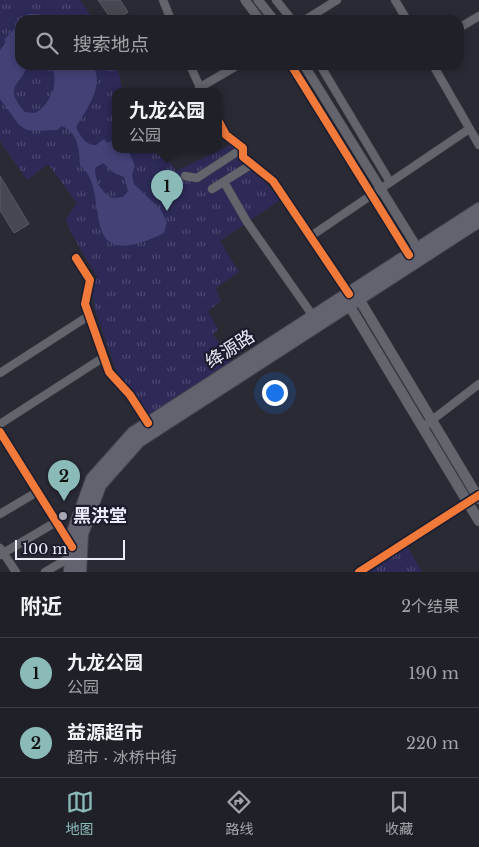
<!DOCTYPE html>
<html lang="zh">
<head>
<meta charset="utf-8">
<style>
	body { margin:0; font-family:"Libre Baskerville","Noto Sans SC",serif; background:#282830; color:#f1f3f6 }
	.scale { position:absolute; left:15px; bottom:12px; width:110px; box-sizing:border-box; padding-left:5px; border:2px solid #ebecf9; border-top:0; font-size:14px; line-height:18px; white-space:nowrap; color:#ebecf9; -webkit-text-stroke:4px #1c1c2f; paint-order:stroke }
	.you { position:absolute; left:274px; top:392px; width:18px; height:18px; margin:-12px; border:4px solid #fff; border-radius:50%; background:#1a73e8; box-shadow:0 0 0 8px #1a73e833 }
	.badge { display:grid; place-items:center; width:32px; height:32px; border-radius:50%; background:#8bbbb9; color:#111; font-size:16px; font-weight:700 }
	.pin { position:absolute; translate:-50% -41px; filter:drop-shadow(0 1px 2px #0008) }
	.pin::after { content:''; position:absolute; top:26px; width:18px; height:15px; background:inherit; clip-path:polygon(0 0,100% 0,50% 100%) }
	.popup { position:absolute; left:112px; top:88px; width:110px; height:65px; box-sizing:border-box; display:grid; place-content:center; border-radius:10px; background:#202028; filter:drop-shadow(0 1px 4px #0005); font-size:16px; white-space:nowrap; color:#a2a3a8 }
	.popup b { font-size:19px; color:#f1f3f6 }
	.popup::after { content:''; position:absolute; left:50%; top:100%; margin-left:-10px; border:10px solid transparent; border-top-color:#202028 }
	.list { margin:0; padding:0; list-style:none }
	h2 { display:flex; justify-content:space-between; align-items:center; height:65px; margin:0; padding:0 20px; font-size:21px }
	h2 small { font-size:16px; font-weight:400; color:#a2a3a8 }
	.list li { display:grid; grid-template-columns:32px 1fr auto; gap:15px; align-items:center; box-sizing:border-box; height:70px; padding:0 20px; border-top:1px solid #3d3e45 }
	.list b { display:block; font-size:19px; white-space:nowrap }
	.list p { margin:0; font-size:16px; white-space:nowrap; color:#a2a3a8 }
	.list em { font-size:16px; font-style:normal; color:#a2a3a8 }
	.icon { flex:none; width:28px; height:28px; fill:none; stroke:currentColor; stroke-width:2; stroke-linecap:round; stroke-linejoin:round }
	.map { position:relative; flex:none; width:479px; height:572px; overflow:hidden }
	.search { position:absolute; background:#202028; box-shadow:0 2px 8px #0003; left:15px; right:15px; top:15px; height:55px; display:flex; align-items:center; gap:12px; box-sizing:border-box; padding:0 18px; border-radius:15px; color:#a2a3a8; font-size:19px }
	.sheet { height:205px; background:#202028 }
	nav { display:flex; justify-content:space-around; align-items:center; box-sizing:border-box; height:70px; border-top:1px solid #3d3e45; background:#202028; font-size:14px; color:#a2a3a8 }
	nav a { display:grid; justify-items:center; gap:2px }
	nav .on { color:#8bbbb9 }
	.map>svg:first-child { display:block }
</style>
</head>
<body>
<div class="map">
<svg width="479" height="572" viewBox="0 0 479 572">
	<defs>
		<pattern id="grass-tufts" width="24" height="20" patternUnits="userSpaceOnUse" patternTransform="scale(1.25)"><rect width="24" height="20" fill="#2d2a58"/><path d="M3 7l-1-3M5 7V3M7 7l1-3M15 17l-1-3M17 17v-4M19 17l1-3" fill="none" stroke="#4c4971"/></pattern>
	</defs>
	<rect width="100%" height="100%" fill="#2a2a35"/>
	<!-- grass -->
	<path fill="url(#grass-tufts)" d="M 0,0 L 80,0 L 94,20 L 20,20 L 20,65 L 117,65 L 123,92 L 116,92 L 116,150 L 161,150 L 176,171 L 233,144 L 280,200 L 220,241 L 239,272 L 216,288 L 221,301 L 208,311 L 218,329 L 213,334 L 235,367 L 148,423 L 116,370 L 95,310 L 92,291 L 97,277 L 70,231 L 66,219 L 77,203 L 48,164 L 27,180 L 0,141 Z
		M 405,542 L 422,572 L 359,572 Z"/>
	<!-- water -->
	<path fill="#434176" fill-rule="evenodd" d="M 28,14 L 38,14 L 51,20 L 20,20 L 20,65 L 27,65 C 23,85 1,85 25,112 L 35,113 C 51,104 60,83 51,65 L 93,65 C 105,87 86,109 76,127 C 81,137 85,145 96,145 L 104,139 L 107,143 L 116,140 L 116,150 L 128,150 L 135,166 L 132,175 L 134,184 L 161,210 L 167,222 L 164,233 C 72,278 114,192 80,165 C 79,149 79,134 62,126 L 57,130 L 34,131 L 27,130 L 19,125 L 0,99 L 0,50 L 6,42 L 4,40 L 15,28 L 15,23 ZM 103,163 L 114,173 L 124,177 L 128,191 L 123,197 L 112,198 C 100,191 95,181 95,168 Z"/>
	<!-- building -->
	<path fill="#474751" stroke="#5a5a64" d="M 98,0 L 120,0 L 128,12 L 117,20 L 112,20 Z
		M 0,176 L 29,224 L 14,233 L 0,210 Z"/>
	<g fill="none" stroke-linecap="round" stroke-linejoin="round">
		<defs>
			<path id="minor" d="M 163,0 L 171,20
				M 276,0 L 292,20
				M 395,0 L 407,20
				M 305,20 L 337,0
				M 459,28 L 479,16
				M 190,65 L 202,92
				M 320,65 L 390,182
				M 433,65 L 479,145
				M 199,88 L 238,65
				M 218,120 L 226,135 L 243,148 L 243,157 L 273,181 L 349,294
				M 185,176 L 197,178 L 243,148
				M 224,182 L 247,222 L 313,316
				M 212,189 L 252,164
				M 311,236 L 469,129
				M 76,258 L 90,280 L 85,304 L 109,372 L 130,395 L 148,423
				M 0,373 L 90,315
				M 0,424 L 104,357
				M 423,427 L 479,384
				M 0,432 L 71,545
				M 0,514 L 37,492
				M 0,548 L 16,572
				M 0,555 L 56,522
				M 45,572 L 71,557
				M 359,572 L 479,495"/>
			<path id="tertiary" d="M 245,0 L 260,20
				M 258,0 L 274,20
				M 291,65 L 409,255
				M 304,65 L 418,249"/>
			<path id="secondary" d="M 359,299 L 479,499
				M 349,305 L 479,521"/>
			<path id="trunk" d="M 70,572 L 73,532 L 92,479 L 133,433 L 479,209
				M 80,572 L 82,534 L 100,485 L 139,441 L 479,221"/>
		</defs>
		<!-- minor casing -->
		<use href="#minor" stroke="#474750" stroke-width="9"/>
		<!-- tertiary casing -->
		<use href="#tertiary" stroke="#474750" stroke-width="10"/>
		<!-- secondary casing -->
		<use href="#secondary" stroke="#474750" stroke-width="11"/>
		<!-- trunk casing -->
		<use href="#trunk" stroke="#474750" stroke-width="14"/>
		<!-- minor -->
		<use href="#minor" stroke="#64646c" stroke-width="8"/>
		<!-- tertiary -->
		<use href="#tertiary" stroke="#64646c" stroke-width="9"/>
		<!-- secondary -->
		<use href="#secondary" stroke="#64646c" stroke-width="10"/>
		<!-- trunk -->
		<use href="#trunk" stroke="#636370" stroke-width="12"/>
		<defs>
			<path id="cycleway" d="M 291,65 L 409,255
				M 218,120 L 226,135 L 243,148 L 243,157 L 273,181 L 349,294
				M 76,258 L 90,280 L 85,304 L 109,372 L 130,395 L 148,423
				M 0,432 L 72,547
				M 359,572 L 479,495"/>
		</defs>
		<!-- cycleway casing -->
		<use href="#cycleway" stroke="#1c1c2f" stroke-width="11"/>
		<!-- cycleway -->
		<use href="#cycleway" stroke="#f17a3a" stroke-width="8"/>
	</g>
	<!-- markers -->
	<circle fill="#a7a8b4" stroke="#1c1c2f" stroke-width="2" cx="63" cy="516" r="5"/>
	<g text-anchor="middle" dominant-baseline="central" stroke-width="4.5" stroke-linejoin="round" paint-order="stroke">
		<!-- street labels -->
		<g font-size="18" fill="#ebecf9" stroke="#1c1c2f">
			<text transform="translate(230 349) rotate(-33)">绛源路</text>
		</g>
		<!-- poi labels -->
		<g font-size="18" font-weight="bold" fill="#ebecf9" stroke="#1c1c2f" text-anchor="start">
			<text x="73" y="516">黑洪堂</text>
		</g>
	</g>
</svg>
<div class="scale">100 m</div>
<div class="you"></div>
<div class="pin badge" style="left:167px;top:211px">1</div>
<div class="popup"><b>九龙公园</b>公园</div>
<div class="pin badge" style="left:64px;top:501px">2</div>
<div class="search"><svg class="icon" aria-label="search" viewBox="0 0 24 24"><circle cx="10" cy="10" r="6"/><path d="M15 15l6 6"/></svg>搜索地点</div>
</div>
<section class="sheet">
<h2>附近<small>2个结果</small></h2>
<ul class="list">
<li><span class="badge">1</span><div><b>九龙公园</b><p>公园</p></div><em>190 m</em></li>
<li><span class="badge">2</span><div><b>益源超市</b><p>超市 · 冰桥中街</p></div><em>220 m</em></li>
</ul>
</section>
<nav>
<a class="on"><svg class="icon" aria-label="map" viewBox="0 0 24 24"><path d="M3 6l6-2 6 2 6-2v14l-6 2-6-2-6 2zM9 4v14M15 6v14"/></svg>地图</a>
<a><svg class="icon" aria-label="directions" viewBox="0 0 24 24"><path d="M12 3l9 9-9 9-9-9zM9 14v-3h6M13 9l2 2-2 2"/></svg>路线</a>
<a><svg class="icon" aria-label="saved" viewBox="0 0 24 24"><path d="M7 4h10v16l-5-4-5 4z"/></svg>收藏</a>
</nav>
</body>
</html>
